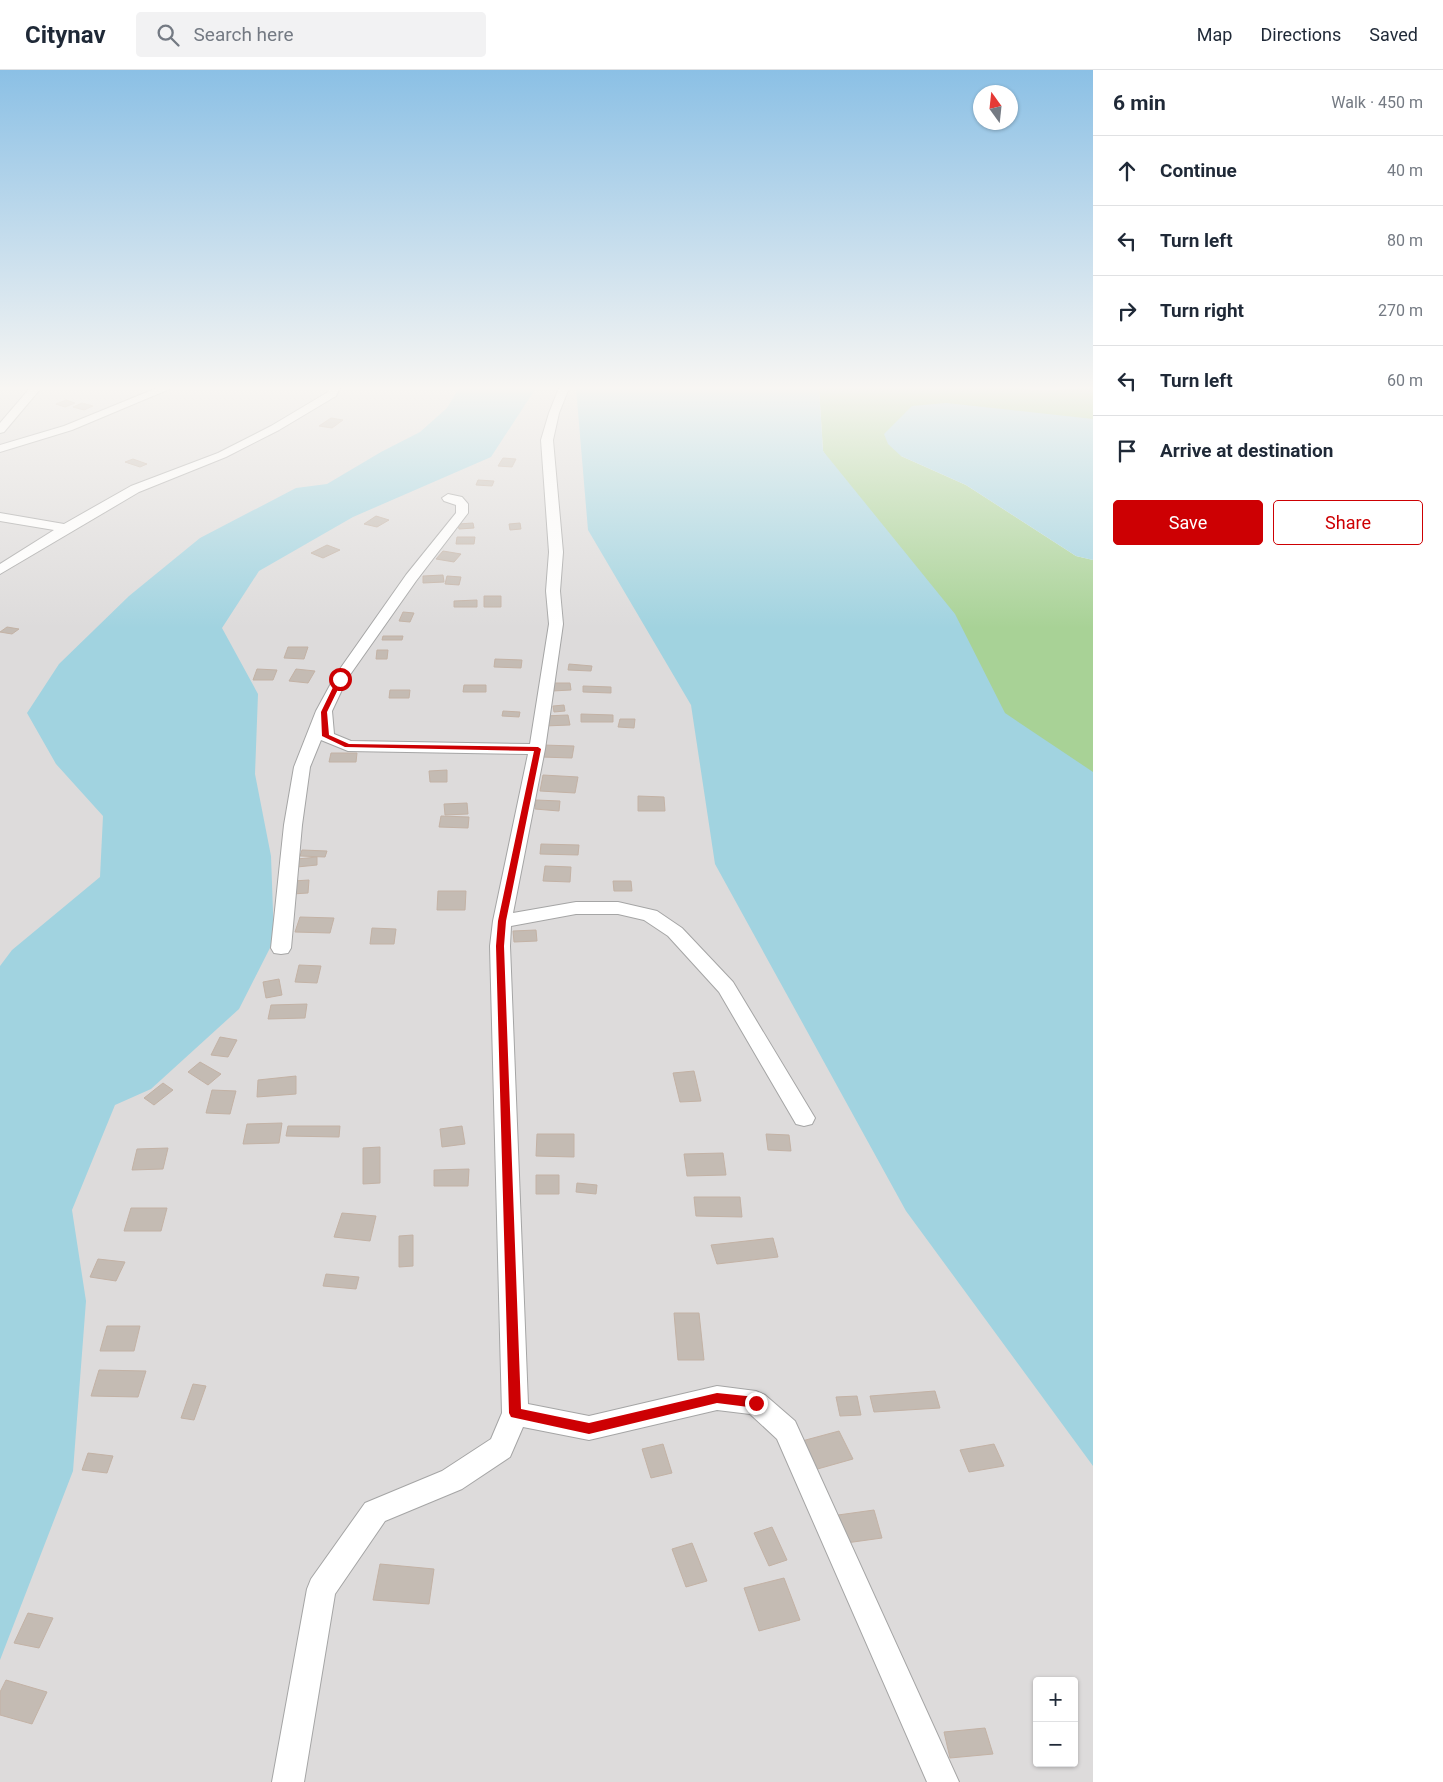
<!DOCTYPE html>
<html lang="en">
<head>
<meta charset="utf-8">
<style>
	body { margin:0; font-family:Roboto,sans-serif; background:#f2f2f3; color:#1f2937 }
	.controls { position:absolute; right:15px; bottom:15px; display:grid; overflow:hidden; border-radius:5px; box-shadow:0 1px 4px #0004 }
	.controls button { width:45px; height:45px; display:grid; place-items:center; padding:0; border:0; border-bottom:1px solid #e0e1e3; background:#fff; color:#1f2937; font:25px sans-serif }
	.compass { position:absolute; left:973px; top:15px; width:45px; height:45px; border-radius:50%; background:#fff; box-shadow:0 1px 4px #0004; rotate:345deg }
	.stop { position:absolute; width:15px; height:15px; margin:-11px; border:4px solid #cd0003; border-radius:50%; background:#fff }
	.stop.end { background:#cd0003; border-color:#fff; box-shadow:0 1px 5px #0008 }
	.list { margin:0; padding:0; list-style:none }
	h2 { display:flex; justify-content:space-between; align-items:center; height:65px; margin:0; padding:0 20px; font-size:21px }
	h2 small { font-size:16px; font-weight:400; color:#747a83 }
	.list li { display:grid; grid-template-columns:32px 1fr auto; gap:15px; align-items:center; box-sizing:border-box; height:70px; padding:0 20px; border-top:1px solid #e0e1e3 }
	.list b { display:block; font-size:19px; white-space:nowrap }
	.list em { font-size:16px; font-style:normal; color:#747a83 }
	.actions { display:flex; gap:10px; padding:15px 20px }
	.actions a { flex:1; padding:11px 0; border:1px solid #cd0003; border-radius:5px; text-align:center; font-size:18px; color:#cd0003 }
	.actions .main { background:#cd0003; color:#fff }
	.icon { flex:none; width:28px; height:28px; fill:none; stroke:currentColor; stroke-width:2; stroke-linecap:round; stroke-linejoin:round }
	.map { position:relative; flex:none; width:1093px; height:1712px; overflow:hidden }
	header { display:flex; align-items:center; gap:30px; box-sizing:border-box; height:70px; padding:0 25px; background:#fff; border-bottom:1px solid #e0e1e3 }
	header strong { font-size:24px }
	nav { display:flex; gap:28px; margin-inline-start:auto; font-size:18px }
	.search { width:350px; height:45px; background:#f2f2f3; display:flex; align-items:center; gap:12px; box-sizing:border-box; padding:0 18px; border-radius:5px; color:#747a83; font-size:19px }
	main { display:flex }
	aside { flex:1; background:#fff }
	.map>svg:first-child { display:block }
</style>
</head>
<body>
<header>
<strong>Citynav</strong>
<div class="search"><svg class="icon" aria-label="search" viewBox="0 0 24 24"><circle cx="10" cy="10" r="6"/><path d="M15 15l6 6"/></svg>Search here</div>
<nav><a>Map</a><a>Directions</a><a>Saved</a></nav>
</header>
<main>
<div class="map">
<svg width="1093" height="1712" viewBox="0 0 1093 1712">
	<rect width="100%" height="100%" fill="#f0ece4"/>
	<!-- residential -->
	<path fill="#dddbdb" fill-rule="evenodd" d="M 0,318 L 631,318 L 1093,1203 L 1093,1712 L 0,1712 ZM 1037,1611 L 1074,1611 L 1074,1693 L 1037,1693 Z"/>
	<!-- forest -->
	<path fill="#a8d296" d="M 819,318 L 1019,318 C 1042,322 1069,318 1093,318 L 1093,349 L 901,386 L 966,415 L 1076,486 L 1093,490 L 1093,745 L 1001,688 L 823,381 Z"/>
	<!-- water -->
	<path fill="#a1d3e0" d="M 459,318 L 536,318 L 491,387 L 353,447 L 259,501 L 222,558 L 258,624 L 255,704 L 271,786 L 274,870 L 239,939 L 151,1019 L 115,1035 L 72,1140 L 86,1231 L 73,1401 L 0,1590 L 0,896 L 12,880 L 100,807 L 103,746 L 56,694 L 27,643 L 59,594 L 129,526 L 200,468 L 296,418 L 327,414 L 381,382 L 420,362 L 447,338 Z
		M 576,318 L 819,318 L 823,381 L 955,544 L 1005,643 L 1093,702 L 1093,1396 L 906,1141 L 715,794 L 691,635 L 588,460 Z
		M 946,333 L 1093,349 L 1093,490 L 1076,486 L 966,415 L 901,386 L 888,374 L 884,364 L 912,336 Z"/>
	<!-- building -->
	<path fill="#c4bbb3" stroke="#c3b2a5" d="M 66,330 L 75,333 L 65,337 L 56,334 Z
		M 82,333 L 93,336 L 84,340 L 73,337 Z
		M 331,348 L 343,350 L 332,358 L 319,356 Z
		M 503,388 L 516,389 L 512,397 L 498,396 Z
		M 133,389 L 147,394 L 140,397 L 125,392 Z
		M 478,410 L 494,411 L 492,416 L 476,415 Z
		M 376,446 L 389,450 L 377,457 L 364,454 Z
		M 473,453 L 474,458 L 459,459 L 458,454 Z
		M 520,453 L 521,459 L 510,460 L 509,454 Z
		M 457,467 L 475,467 L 474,474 L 456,474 Z
		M 327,475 L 340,480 L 323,488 L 311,483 Z
		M 443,481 L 461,484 L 454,492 L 436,489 Z
		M 443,505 L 444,512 L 423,513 L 423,506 Z
		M 447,506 L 461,507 L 459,515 L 445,514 Z
		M 484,526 L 501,526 L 501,537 L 484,537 Z
		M 477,530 L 477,537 L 454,537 L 454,531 Z
		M 403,542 L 414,543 L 410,552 L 399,551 Z
		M 7,557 L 19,559 L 12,564 L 0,562 Z
		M 383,566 L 403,566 L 402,570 L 382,570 Z
		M 288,577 L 308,577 L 304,589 L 284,588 Z
		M 377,580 L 388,580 L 387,589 L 376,589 Z
		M 495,589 L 522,590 L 521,598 L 494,597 Z
		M 569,594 L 592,596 L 591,601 L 568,600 Z
		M 257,599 L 277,600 L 273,610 L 253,610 Z
		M 296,599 L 315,601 L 308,613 L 289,611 Z
		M 551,613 L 570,613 L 571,620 L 552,621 Z
		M 464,615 L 486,615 L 486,622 L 463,622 Z
		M 583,616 L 611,617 L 611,623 L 583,622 Z
		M 390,620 L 410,620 L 409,628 L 389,628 Z
		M 564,635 L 565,641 L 554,642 L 553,636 Z
		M 503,641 L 520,642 L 519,647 L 502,646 Z
		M 581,644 L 613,645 L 613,652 L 581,652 Z
		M 568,645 L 570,655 L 544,656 L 543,646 Z
		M 620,649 L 635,649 L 634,658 L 618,657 Z
		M 543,675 L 574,676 L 572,688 L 541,687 Z
		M 331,683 L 357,683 L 356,692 L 329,692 Z
		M 447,700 L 447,712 L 430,712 L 429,701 Z
		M 543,705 L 578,707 L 575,723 L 540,721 Z
		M 638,726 L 664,727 L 665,741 L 638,741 Z
		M 536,730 L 560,731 L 559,741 L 535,739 Z
		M 467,733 L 468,744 L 445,745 L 444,734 Z
		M 441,746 L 469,747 L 468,758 L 439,757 Z
		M 541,774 L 579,775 L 578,785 L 540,784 Z
		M 302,780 L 327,781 L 325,787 L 300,786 Z
		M 317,787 L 317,795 L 297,797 L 297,789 Z
		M 545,796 L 571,797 L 570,812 L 543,811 Z
		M 309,810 L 308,823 L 292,824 L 293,811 Z
		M 613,811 L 631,811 L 632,821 L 614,821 Z
		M 438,821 L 466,821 L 465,840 L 437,840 Z
		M 300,847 L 334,848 L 330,863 L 295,862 Z
		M 372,858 L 396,859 L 394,874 L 370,874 Z
		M 536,860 L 537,871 L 514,872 L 513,861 Z
		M 299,895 L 321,896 L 317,913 L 295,912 Z
		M 279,909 L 282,925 L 266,928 L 263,912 Z
		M 307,934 L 305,948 L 268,949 L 271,935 Z
		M 220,967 L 237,970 L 228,987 L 211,985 Z
		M 200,992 L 221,1004 L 208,1015 L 188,1002 Z
		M 694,1001 L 701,1031 L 680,1032 L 673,1003 Z
		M 296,1006 L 296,1024 L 257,1027 L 258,1010 Z
		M 163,1013 L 173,1020 L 154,1035 L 144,1028 Z
		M 212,1020 L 236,1021 L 230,1044 L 206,1043 Z
		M 282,1053 L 279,1073 L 243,1074 L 247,1054 Z
		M 288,1056 L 340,1056 L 339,1067 L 286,1066 Z
		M 462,1056 L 465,1074 L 442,1077 L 440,1059 Z
		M 537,1064 L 574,1064 L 574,1087 L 536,1086 Z
		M 766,1064 L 789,1065 L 791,1081 L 768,1080 Z
		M 380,1077 L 380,1113 L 363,1114 L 363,1078 Z
		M 168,1078 L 163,1099 L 132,1100 L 137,1079 Z
		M 723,1083 L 726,1105 L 687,1106 L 684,1084 Z
		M 469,1099 L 468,1116 L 434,1116 L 434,1100 Z
		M 536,1105 L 559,1105 L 559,1124 L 536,1124 Z
		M 577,1113 L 597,1115 L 596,1124 L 576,1122 Z
		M 694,1127 L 740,1127 L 742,1147 L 696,1146 Z
		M 131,1138 L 167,1138 L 161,1161 L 124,1161 Z
		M 342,1143 L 376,1146 L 370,1171 L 334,1167 Z
		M 413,1165 L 413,1196 L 399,1197 L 399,1166 Z
		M 773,1168 L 778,1187 L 717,1194 L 711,1175 Z
		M 98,1189 L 125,1192 L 116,1211 L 90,1207 Z
		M 326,1204 L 359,1207 L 356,1219 L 323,1216 Z
		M 674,1243 L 699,1243 L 704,1290 L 678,1290 Z
		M 107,1256 L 140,1256 L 134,1281 L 100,1281 Z
		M 99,1300 L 146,1301 L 138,1327 L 91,1326 Z
		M 193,1314 L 206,1316 L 194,1350 L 181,1348 Z
		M 935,1321 L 940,1338 L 874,1342 L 870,1326 Z
		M 857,1326 L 861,1345 L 840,1346 L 836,1327 Z
		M 839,1361 L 853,1389 L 814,1400 L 802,1371 Z
		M 663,1374 L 672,1403 L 651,1408 L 642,1379 Z
		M 994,1374 L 1004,1396 L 969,1402 L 960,1380 Z
		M 88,1383 L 113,1386 L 107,1403 L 82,1400 Z
		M 874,1440 L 882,1468 L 846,1473 L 838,1445 Z
		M 772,1457 L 787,1490 L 769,1496 L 754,1463 Z
		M 692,1473 L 707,1511 L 686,1517 L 672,1479 Z
		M 380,1494 L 434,1499 L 429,1534 L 373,1530 Z
		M 784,1508 L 800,1550 L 759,1561 L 744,1518 Z
		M 28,1543 L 53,1548 L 39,1578 L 14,1573 Z
		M 6,1610 L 47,1622 L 32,1654 L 0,1645 L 0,1622 Z
		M 985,1658 L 993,1684 L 950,1688 L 944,1662 Z"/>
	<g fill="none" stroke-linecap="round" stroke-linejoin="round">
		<defs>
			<path id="minor" d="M 30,318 L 41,318 L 4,362 L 0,363 L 0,353 Z
				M 157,318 L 172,318 L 72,360 L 0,382 L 0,375 L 64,356 Z
				M 330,318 L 340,318 L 336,326 L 279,360 L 226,387 L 139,422 L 0,504 L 0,494 L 54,460 L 0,451 L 0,443 L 64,454 L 131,416 L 218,383 L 271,356 L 328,322 Z
				M 559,318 L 569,318 L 559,343 L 553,370 L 563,482 L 560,521 L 563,554 L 545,679 L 513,843 L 576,832 L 618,832 L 657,841 L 682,858 L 733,912 L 815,1048 L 812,1054 L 804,1056 L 796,1054 L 719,922 L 668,866 L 644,850 L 618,844 L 576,844 L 511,856 L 510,876 L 528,1334 L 589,1346 L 717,1316 L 756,1321 L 765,1325 L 795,1351 L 959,1712 L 927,1712 L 777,1369 L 750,1344 L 717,1340 L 589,1370 L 523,1357 L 510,1387 L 462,1419 L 385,1451 L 335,1524 L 304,1712 L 272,1712 L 307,1519 L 311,1509 L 365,1433 L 442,1401 L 491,1369 L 502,1343 L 490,876 L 493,851 L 528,684 L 348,681 L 321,670 L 310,697 L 302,755 L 291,878 L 288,883 L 281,884 L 274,883 L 271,878 L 284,755 L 294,697 L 316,641 L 335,606 L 406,505 L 456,443 L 456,435 L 444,431 L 442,428 L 448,424 L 462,427 L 468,434 L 468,443 L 416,511 L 347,609 L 332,641 L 334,664 L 351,671 L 530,674 L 549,554 L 546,521 L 549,482 L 541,370 L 549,343 Z"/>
		</defs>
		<!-- minor casing -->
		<use href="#minor" stroke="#a5a5a5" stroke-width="2"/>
		<!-- minor -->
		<use href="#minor" fill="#fff" fill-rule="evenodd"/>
	</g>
	<!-- sky -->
	<linearGradient id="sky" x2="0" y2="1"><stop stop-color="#8bc0e5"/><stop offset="0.57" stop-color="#f8f6f3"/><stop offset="1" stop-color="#f8f6f3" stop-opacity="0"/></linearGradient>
	<rect width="1093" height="558" fill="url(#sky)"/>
	<!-- route -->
	<path fill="#cd0003" d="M 340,607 L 343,609 L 327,642 L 329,665 L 349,674 L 538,677 L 541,679 L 506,851 L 504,876 L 521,1339 L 589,1353 L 717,1323 L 756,1327 L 760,1329 L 762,1333 L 760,1336 L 756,1338 L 717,1333 L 589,1364 L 511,1347 L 509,1343 L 496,876 L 498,851 L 534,681 L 345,677 L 322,666 L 321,642 L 337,609 Z"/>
</svg>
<div class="controls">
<button>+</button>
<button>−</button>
</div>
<svg class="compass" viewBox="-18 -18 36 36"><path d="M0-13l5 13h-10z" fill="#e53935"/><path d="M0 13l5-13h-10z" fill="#747a83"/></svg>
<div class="stop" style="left:340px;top:609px"></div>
<div class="stop end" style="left:756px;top:1333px"></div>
</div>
<aside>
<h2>6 min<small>Walk · 450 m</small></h2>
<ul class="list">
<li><svg class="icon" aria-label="ahead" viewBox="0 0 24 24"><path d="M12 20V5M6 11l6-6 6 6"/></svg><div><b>Continue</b></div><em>40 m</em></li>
<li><svg class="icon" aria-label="left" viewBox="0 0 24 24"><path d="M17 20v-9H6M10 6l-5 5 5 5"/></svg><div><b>Turn left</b></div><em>80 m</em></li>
<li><svg class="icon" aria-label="right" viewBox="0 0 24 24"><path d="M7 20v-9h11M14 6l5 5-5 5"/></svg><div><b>Turn right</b></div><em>270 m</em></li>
<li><svg class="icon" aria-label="left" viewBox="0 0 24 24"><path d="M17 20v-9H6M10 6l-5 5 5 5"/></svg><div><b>Turn left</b></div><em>60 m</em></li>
<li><svg class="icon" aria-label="arrive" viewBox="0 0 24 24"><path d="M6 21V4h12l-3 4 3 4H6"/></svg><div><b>Arrive at destination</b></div></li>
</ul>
<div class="actions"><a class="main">Save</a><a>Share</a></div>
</aside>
</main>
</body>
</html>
